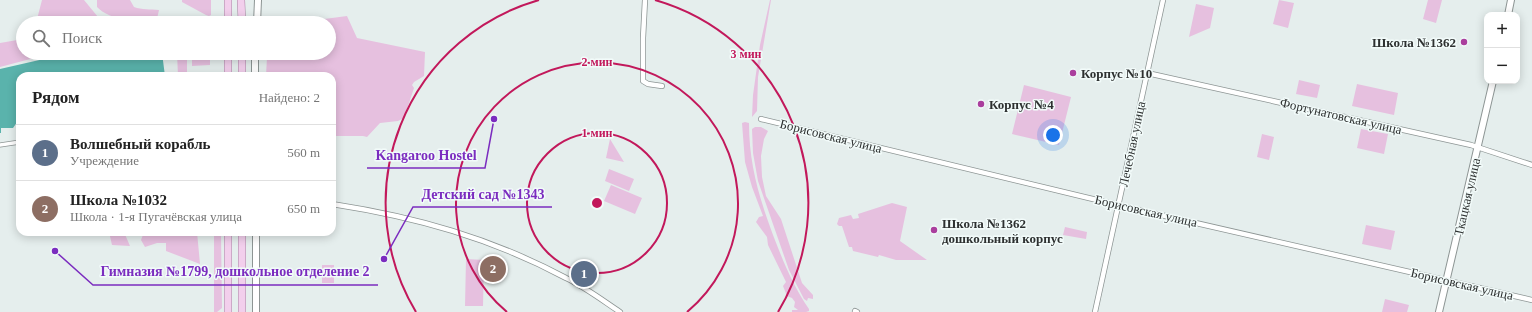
<!DOCTYPE html>
<html lang="ru">
<head>
<meta charset="utf-8">
<style>
	body { margin:0; font-family:"Times New Roman",serif; background:#f6f6f6; color:#222 }
	.controls { position:absolute; right:12px; top:12px; display:grid; overflow:hidden; border-radius:8px; box-shadow:0 2px 10px #0003 }
	.controls button { width:36px; height:36px; display:grid; place-items:center; padding:0; border:0; border-bottom:1px solid #e0e0e0; background:#fff; color:#222; font:20px sans-serif }
	.you { position:absolute; left:1053px; top:135px; width:14px; height:14px; margin:-10px; border:3px solid #fff; border-radius:50%; background:#1a73e8; box-shadow:0 0 0 6px #1a73e833 }
	.badge { display:grid; place-items:center; width:26px; height:26px; border-radius:50%; background:#1a73e8; color:#fff; font-size:13px; font-weight:700 }
	.pin { position:absolute; translate:-50% -50%; border:2px solid #fff; box-shadow:0 1px 4px #0006 }
	.list { margin:0; padding:0; list-style:none }
	h2 { display:flex; justify-content:space-between; align-items:center; height:52px; margin:0; padding:0 16px; font-size:17px }
	h2 small { font-size:13px; font-weight:400; color:#767676 }
	.list li { display:grid; grid-template-columns:26px 1fr auto; gap:12px; align-items:center; box-sizing:border-box; height:56px; padding:0 16px; border-top:1px solid #e0e0e0 }
	.list b { display:block; font-size:15px; white-space:nowrap }
	.list p { margin:0; font-size:13px; white-space:nowrap; color:#767676 }
	.list em { font-size:13px; font-style:normal; color:#767676 }
	.icon { flex:none; width:22px; height:22px; fill:none; stroke:currentColor; stroke-width:2; stroke-linecap:round; stroke-linejoin:round }
	.map { position:relative; flex:none; width:1532px; height:312px; overflow:hidden }
	.search { position:absolute; background:#fff; box-shadow:0 2px 10px #0003; left:16px; top:16px; width:320px; height:44px; display:flex; align-items:center; gap:10px; box-sizing:border-box; padding:0 14px; border-radius:22px; color:#767676; font-size:15px }
	.panel { position:absolute; background:#fff; box-shadow:0 2px 10px #0003; left:16px; top:72px; width:320px; height:164px; border-radius:12px }
	.map>svg:first-child { display:block }
</style>
</head>
<body>
<div class="map">
<svg width="1532" height="312" viewBox="0 0 1532 312">
	<rect width="100%" height="100%" fill="#e5eeed"/>
	<!-- green -->
	<path fill="#e6c0df" d="M 42,0 L 84,0 L 98,17 L 108,21 L 108,23 L 36,23 Z
		M 97,0 L 130,0 L 134,7 C 142,10 150,9 159,10 L 156,23 C 139,23 109,20 97,7 Z
		M 182,0 L 211,0 L 211,15 L 209,16 L 206,15 L 182,2 Z
		M 770,0 L 771,0 L 758,77 L 757,111 L 752,117 L 753,95 L 760,45 Z
		M 1279,0 L 1294,3 L 1288,28 L 1273,24 Z
		M 1428,0 L 1442,0 L 1436,23 L 1423,19 Z
		M 1196,4 L 1214,8 L 1210,28 L 1189,37 Z
		M 347,16 L 357,38 L 425,52 L 424,76 L 414,82 L 412,85 L 414,88 L 404,118 L 398,121 L 380,123 L 367,137 L 363,136 L 332,136 L 332,76 L 266,76 L 267,57 L 265,58 L 263,53 L 329,53 L 329,23 L 294,23 Z
		M 23,39 L 23,53 L 53,53 L 0,67 L 0,43 Z
		M 177,53 L 187,53 L 187,76 L 178,76 Z
		M 192,53 L 210,53 L 210,65 L 192,66 Z
		M 1299,80 L 1320,85 L 1317,98 L 1296,94 Z
		M 1357,84 L 1398,93 L 1394,115 L 1352,106 Z
		M 1024,85 L 1071,97 L 1059,145 L 1012,134 Z
		M 745,122 L 749,123 C 749,164 759,197 773,235 C 783,261 793,286 809,309 L 809,311 L 806,312 L 792,312 L 792,310 L 798,310 L 794,307 L 795,302 L 792,298 L 787,296 L 783,286 L 786,282 L 768,245 L 767,237 L 756,222 L 759,217 L 763,216 L 752,187 L 745,162 L 742,123 Z
		M 755,127 L 761,127 L 768,131 L 764,139 L 761,156 L 762,177 L 766,196 L 781,219 L 802,283 L 813,295 L 813,299 L 808,298 L 807,301 L 804,299 L 789,270 L 758,181 L 753,153 L 752,129 Z
		M 1361,129 L 1388,134 L 1384,154 L 1357,148 Z
		M 1262,134 L 1274,137 L 1269,160 L 1257,157 Z
		M 610,139 L 624,162 L 606,158 Z
		M 609,169 L 634,179 L 629,191 L 605,181 Z
		M 611,185 L 642,198 L 635,214 L 604,201 Z
		M 892,203 L 907,207 L 900,241 L 927,260 L 896,260 L 879,255 L 878,257 L 853,251 L 852,247 L 849,247 L 842,226 L 839,226 L 837,224 L 839,218 L 851,215 L 853,219 L 859,218 L 858,214 Z
		M 1366,225 L 1395,231 L 1391,250 L 1362,244 Z
		M 1065,227 L 1087,232 L 1086,239 L 1063,235 Z
		M 109,232 L 124,232 L 130,246 L 112,245 Z
		M 144,232 L 197,232 L 200,264 L 166,251 L 166,243 L 157,243 L 145,247 L 141,240 Z
		M 214,232 L 221,232 L 222,308 L 217,312 L 214,312 Z
		M 466,259 L 484,260 L 483,306 L 465,306 Z
		M 322,265 L 334,265 L 334,283 L 322,283 Z
		M 1385,299 L 1409,305 L 1407,312 L 1382,312 Z"/>
	<!-- water -->
	<path fill="#5ab3ac" d="M 70,53 L 162,53 L 165,76 L 20,76 L 20,118 L 13,128 L 1,128 L 1,133 L 0,133 L 0,69 Z"/>
	<g fill="none" stroke-linecap="round" stroke-linejoin="round">
		<defs>
			<path id="pedestrian" d="M 0,145 L 20,142"/>
			<path id="minor" d="M 645,0 L 643,38 L 643,81 L 648,84 L 662,86
				M 1147,73 L 1471,145 L 1532,165
				M 761,119 L 1126,207 L 1532,300
				M 332,204 C 416,217 491,238 566,278 C 585,287 602,300 620,312
				M 855,311 L 857,312
				M 1095,312 L 1163,0"/>
			<path id="tertiary" d="M 1508,15 L 1511,0
				M 257,23 L 258,0
				M 255,76 L 255,53
				M 256,232 L 256,312
				M 1439,312 L 1493,81"/>
			<path id="primary" d="M 228,0 L 228,23
				M 241,0 L 242,23
				M 228,53 L 228,76
				M 242,53 L 242,76
				M 242,232 L 242,312
				M 228,312 L 228,232"/>
		</defs>
		<!-- pedestrian casing -->
		<use href="#pedestrian" stroke="#8d9594" stroke-width="5"/>
		<!-- minor casing -->
		<use href="#minor" stroke="#8d9594" stroke-width="6"/>
		<!-- tertiary casing -->
		<use href="#tertiary" stroke="#8d9594" stroke-width="8"/>
		<!-- primary casing -->
		<use href="#primary" stroke="#a783a2" stroke-width="8"/>
		<!-- pedestrian -->
		<use href="#pedestrian" stroke="#fff" stroke-width="3.5"/>
		<!-- minor -->
		<use href="#minor" stroke="#fff" stroke-width="4.5"/>
		<!-- tertiary -->
		<use href="#tertiary" stroke="#fff" stroke-width="6"/>
		<!-- primary -->
		<use href="#primary" stroke="#f2cfec" stroke-width="7"/>
	</g>
	<!-- distance rings -->
	<g fill="none" stroke="#c2185b" stroke-width="2">
		<circle cx="597" cy="203" r="70"/>
		<path d="M507 312A141 141 0 1 1 687 312"/>
		<path d="M416 312A211 211 0 0 1 539 0M655 0A211 211 0 0 1 778 312"/>
	</g>
	<!-- markers -->
	<g fill="#aa3e9d" stroke="#f2fbfa" stroke-width="1.5">
		<circle cx="1464" cy="42" r="4"/>
		<circle cx="1073" cy="73" r="4"/>
		<circle cx="981" cy="104" r="4"/>
		<circle cx="934" cy="230" r="4"/>
	</g>
	<g text-anchor="middle" dominant-baseline="central" stroke-width="3" stroke-linejoin="round" paint-order="stroke">
		<!-- poi labels -->
		<g font-size="13" font-weight="bold" fill="#2d3030" stroke="#f2fbfa" text-anchor="start">
			<text x="1456" y="42" text-anchor="end">Школа №1362</text>
			<text x="1081" y="73">Корпус №10</text>
			<text x="989" y="104">Корпус №4</text>
			<text x="942" y="223">Школа №1362<tspan x="942" dy="15">дошкольный корпус</tspan></text>
		</g>
		<!-- street labels -->
		<g font-size="13" fill="#2d3030" stroke="#f2fbfa">
			<text transform="translate(1341 116) rotate(13)">Фортунатовская улица</text>
			<text transform="translate(831 136) rotate(14)">Борисовская улица</text>
			<text transform="translate(1132 144) rotate(-78)">Лечебная улица</text>
			<text transform="translate(1467 197) rotate(-77)">Ткацкая улица</text>
			<text transform="translate(1146 211) rotate(13)">Борисовская улица</text>
			<text transform="translate(1462 284) rotate(13)">Борисовская улица</text>
		</g>
	</g>
	<circle cx="597" cy="203" r="6" fill="#c2185b" stroke="#f2fbfa" stroke-width="2"/>
	<g font-size="12" text-anchor="middle" font-weight="bold" fill="#c2185b" stroke="#f2fbfa" stroke-width="3" stroke-linejoin="round" paint-order="stroke">
		<text x="746" y="58">3 мин</text>
		<text x="597" y="66">2 мин</text>
		<text x="597" y="137">1 мин</text>
	</g>
	<!-- callouts -->
	<path fill="none" stroke="#7b2cbf" stroke-width="1.5" d="M494 119L485 168H367M384 259L413 207H552M55 251L93 285H378"/>
	<g fill="#7b2cbf" stroke="#f2fbfa" stroke-width="1.5">
		<circle cx="494" cy="119" r="4"/>
		<circle cx="384" cy="259" r="4"/>
		<circle cx="55" cy="251" r="4"/>
	</g>
	<g font-size="14" text-anchor="middle" font-weight="bold" fill="#7b2cbf" stroke="#f2fbfa" stroke-width="3" stroke-linejoin="round" paint-order="stroke">
		<text x="426" y="160">Kangaroo Hostel</text>
		<text x="483" y="199">Детский сад №1343</text>
		<text x="235" y="276">Гимназия №1799, дошкольное отделение 2</text>
	</g>
</svg>
<div class="controls">
<button>+</button>
<button>−</button>
</div>
<div class="you"></div>
<div class="pin badge" style="left:584px;top:274px;background:#5c6f8a">1</div>
<div class="pin badge" style="left:493px;top:269px;background:#8d6e63">2</div>
<div class="search"><svg class="icon" aria-label="search" viewBox="0 0 24 24"><circle cx="10" cy="10" r="6"/><path d="M15 15l6 6"/></svg>Поиск</div>
<section class="panel">
<h2>Рядом<small>Найдено: 2</small></h2>
<ul class="list">
<li><span class="badge" style="background:#5c6f8a">1</span><div><b>Волшебный корабль</b><p>Учреждение</p></div><em>560 m</em></li>
<li><span class="badge" style="background:#8d6e63">2</span><div><b>Школа №1032</b><p>Школа · 1-я Пугачёвская улица</p></div><em>650 m</em></li>
</ul>
</section>
</div>
</body>
</html>
